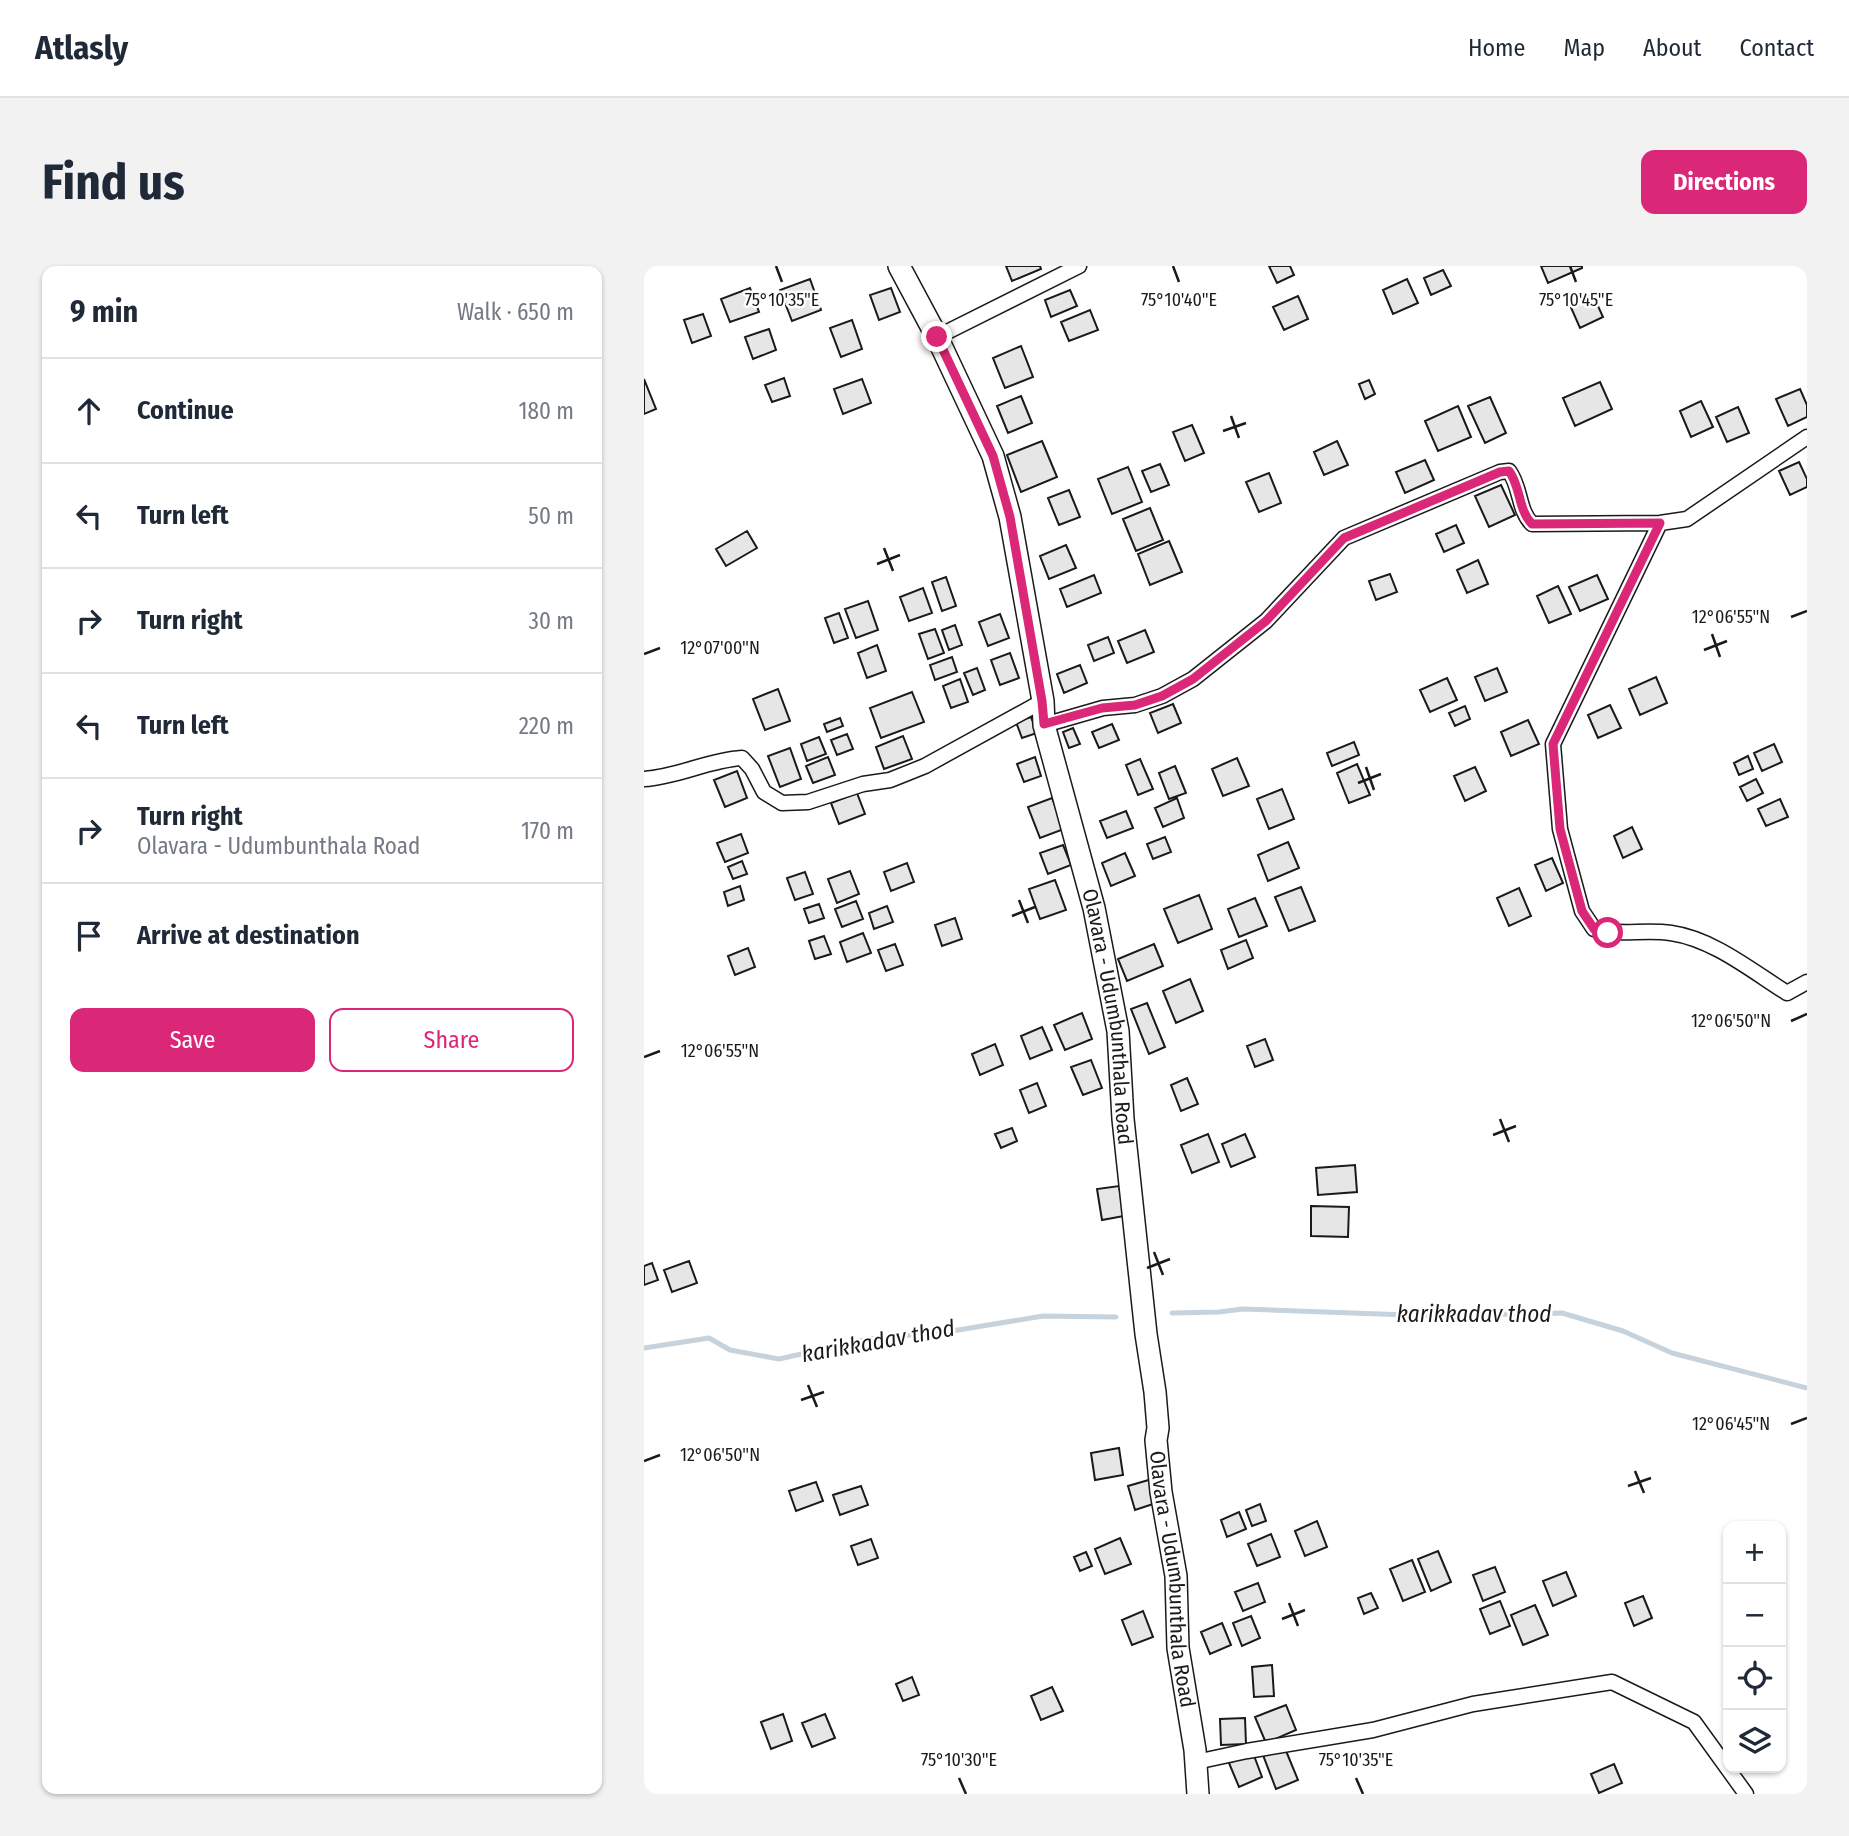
<!DOCTYPE html>
<html lang="en">
<head>
<meta charset="utf-8">
<style>
	body { margin:0; font-family:"Fira Sans Condensed",sans-serif; background:#f2f2f3; color:#1f2937 }
	.controls { position:absolute; right:21px; bottom:21px; display:grid; overflow:hidden; border-radius:14px; box-shadow:0 2px 5px #0004 }
	.controls button { width:63px; height:63px; display:grid; place-items:center; padding:0; border:0; border-bottom:2px solid #e0e1e3; background:#fff; color:#1f2937; font:35px sans-serif }
	.stop { position:absolute; width:21px; height:21px; margin:-16px; border:5px solid #db2777; border-radius:50%; background:#fff }
	.stop.end { background:#db2777; border-color:#fff; box-shadow:0 2px 7px #0008 }
	.list { margin:0; padding:0; list-style:none }
	h2 { display:flex; justify-content:space-between; align-items:center; height:91px; margin:0; padding:0 28px; font-size:30px }
	h2 small { font-size:23px; font-weight:400; color:#747a83 }
	.list li { display:grid; grid-template-columns:46px 1fr auto; gap:21px; align-items:center; box-sizing:border-box; height:105px; padding:0 28px; border-top:2px solid #e0e1e3 }
	.list b { display:block; font-size:26px; white-space:nowrap }
	.list p { margin:0; font-size:23px; white-space:nowrap; color:#747a83 }
	.list em { font-size:23px; font-style:normal; color:#747a83 }
	.actions { display:flex; gap:14px; padding:21px 28px }
	.actions a { flex:1; padding:16px 0; border:2px solid #db2777; border-radius:14px; text-align:center; font-size:24px; color:#db2777 }
	.actions .main { background:#db2777; color:#fff }
	.icon { flex:none; width:38px; height:38px; fill:none; stroke:currentColor; stroke-width:2; stroke-linecap:round; stroke-linejoin:round }
	.map { position:relative; flex:none; width:1163px; height:1528px; overflow:hidden; border-radius:14px }
	header { display:flex; align-items:center; gap:42px; box-sizing:border-box; height:98px; padding:0 35px; background:#fff; border-bottom:2px solid #e0e1e3 }
	header strong { font-size:33px }
	nav { display:flex; gap:38px; margin-inline-start:auto; font-size:24px }
	.intro { display:flex; align-items:center; justify-content:space-between; box-sizing:border-box; height:168px; padding:0 42px }
	h1 { margin:0; font-size:49px }
	.button { padding:18px 32px; border-radius:14px; background:#db2777; color:#fff; font-size:24px; font-weight:700 }
	main { display:flex; gap:42px; padding:0 42px }
	aside { flex:1; background:#fff; border-radius:14px; box-shadow:0 2px 5px #0004 }
	.map>svg:first-child { display:block }
</style>
</head>
<body>
<header>
<strong>Atlasly</strong>
<nav><a>Home</a><a>Map</a><a>About</a><a>Contact</a></nav>
</header>
<div class="intro"><h1>Find us</h1><a class="button">Directions</a></div>
<main>
<aside>
<h2>9 min<small>Walk · 650 m</small></h2>
<ul class="list">
<li><svg class="icon" aria-label="ahead" viewBox="0 0 24 24"><path d="M12 20V5M6 11l6-6 6 6"/></svg><div><b>Continue</b></div><em>180 m</em></li>
<li><svg class="icon" aria-label="left" viewBox="0 0 24 24"><path d="M17 20v-9H6M10 6l-5 5 5 5"/></svg><div><b>Turn left</b></div><em>50 m</em></li>
<li><svg class="icon" aria-label="right" viewBox="0 0 24 24"><path d="M7 20v-9h11M14 6l5 5-5 5"/></svg><div><b>Turn right</b></div><em>30 m</em></li>
<li><svg class="icon" aria-label="left" viewBox="0 0 24 24"><path d="M17 20v-9H6M10 6l-5 5 5 5"/></svg><div><b>Turn left</b></div><em>220 m</em></li>
<li><svg class="icon" aria-label="right" viewBox="0 0 24 24"><path d="M7 20v-9h11M14 6l5 5-5 5"/></svg><div><b>Turn right</b><p>Olavara - Udumbunthala Road</p></div><em>170 m</em></li>
<li><svg class="icon" aria-label="arrive" viewBox="0 0 24 24"><path d="M6 21V4h12l-3 4 3 4H6"/></svg><div><b>Arrive at destination</b></div></li>
</ul>
<div class="actions"><a class="main">Save</a><a>Share</a></div>
</aside>
<div class="map">
<svg width="1163" height="1528" viewBox="0 0 1163 1528">
	<rect width="100%" height="100%" fill="#fff"/>
	<g fill="none" stroke-linecap="round" stroke-linejoin="round">
		<!-- stream -->
		<path stroke="#c6d2dc" stroke-width="5" d="M 528,1047 L 575,1046 L 599,1043 L 790,1050 L 918,1047 L 979,1065 L 1028,1087 L 1163,1122
			M 0,1082 L 65,1072 L 86,1084 L 135,1093 L 224,1073 L 308,1065 L 399,1050 L 472,1051"/>
	</g>
	<!-- building -->
	<path fill="#e6e6e6" stroke="#1a1a1a" stroke-width="2" d="M 362,0 L 396,0 L 397,3 L 368,15 Z
		M 625,0 L 646,0 L 650,9 L 633,17 Z
		M 897,0 L 938,0 L 938,2 L 904,17 Z
		M 799,4 L 807,20 L 787,29 L 780,12 Z
		M 166,13 L 177,44 L 148,55 L 136,24 Z
		M 763,13 L 774,37 L 749,48 L 739,24 Z
		M 106,22 L 115,46 L 86,56 L 77,33 Z
		M 247,22 L 256,46 L 235,54 L 226,29 Z
		M 426,24 L 433,40 L 407,51 L 401,34 Z
		M 948,27 L 959,51 L 936,62 L 925,37 Z
		M 654,30 L 664,53 L 640,64 L 629,41 Z
		M 446,44 L 454,64 L 425,75 L 417,56 Z
		M 59,48 L 67,70 L 48,77 L 40,54 Z
		M 208,54 L 218,83 L 197,91 L 186,62 Z
		M 125,63 L 132,84 L 109,93 L 101,71 Z
		M 377,80 L 389,111 L 361,122 L 349,92 Z
		M 140,112 L 146,130 L 128,136 L 121,119 Z
		M 0,113 L 12,143 L 0,148 Z
		M 218,113 L 227,137 L 199,148 L 190,123 Z
		M 725,114 L 731,128 L 721,133 L 715,118 Z
		M 956,116 L 968,143 L 931,160 L 919,132 Z
		M 1156,123 L 1163,139 L 1163,151 L 1144,160 L 1132,133 Z
		M 377,130 L 388,157 L 364,167 L 353,140 Z
		M 846,131 L 862,167 L 841,177 L 824,140 Z
		M 1057,135 L 1069,161 L 1047,171 L 1036,145 Z
		M 814,140 L 827,171 L 794,185 L 781,155 Z
		M 1094,141 L 1105,167 L 1083,176 L 1072,151 Z
		M 548,159 L 560,187 L 541,195 L 529,166 Z
		M 398,175 L 413,211 L 377,226 L 363,189 Z
		M 693,175 L 704,199 L 680,209 L 670,186 Z
		M 781,194 L 790,214 L 761,227 L 752,206 Z
		M 1155,196 L 1163,213 L 1163,221 L 1146,229 L 1135,205 Z
		M 516,198 L 525,219 L 507,226 L 498,205 Z
		M 484,201 L 498,236 L 468,248 L 454,213 Z
		M 625,207 L 637,237 L 615,246 L 602,216 Z
		M 857,219 L 871,249 L 845,261 L 831,230 Z
		M 425,224 L 436,251 L 415,259 L 404,232 Z
		M 506,242 L 519,274 L 492,285 L 479,253 Z
		M 812,259 L 820,277 L 800,286 L 792,268 Z
		M 103,265 L 113,282 L 82,300 L 72,283 Z
		M 525,275 L 538,306 L 506,319 L 494,288 Z
		M 422,279 L 432,302 L 405,313 L 396,290 Z
		M 834,294 L 844,318 L 823,327 L 813,304 Z
		M 746,308 L 753,326 L 732,334 L 725,315 Z
		M 450,309 L 457,327 L 423,341 L 416,323 Z
		M 953,309 L 964,333 L 936,345 L 925,321 Z
		M 302,311 L 312,340 L 298,345 L 288,316 Z
		M 914,320 L 927,348 L 905,357 L 893,330 Z
		M 279,322 L 288,347 L 265,355 L 256,331 Z
		M 224,335 L 234,364 L 212,372 L 201,343 Z
		M 195,347 L 204,372 L 190,377 L 181,352 Z
		M 356,348 L 365,372 L 344,380 L 335,356 Z
		M 311,359 L 318,379 L 305,384 L 298,364 Z
		M 291,363 L 300,387 L 284,393 L 275,368 Z
		M 501,364 L 510,386 L 483,397 L 474,375 Z
		M 464,371 L 470,387 L 450,395 L 444,379 Z
		M 233,379 L 242,405 L 223,412 L 214,387 Z
		M 366,387 L 375,412 L 356,419 L 347,394 Z
		M 308,391 L 313,406 L 291,414 L 286,399 Z
		M 436,399 L 443,417 L 420,427 L 413,408 Z
		M 333,402 L 341,424 L 329,429 L 320,407 Z
		M 853,402 L 863,426 L 841,435 L 831,411 Z
		M 1012,411 L 1023,437 L 996,449 L 985,423 Z
		M 803,412 L 813,434 L 786,446 L 776,424 Z
		M 316,413 L 324,436 L 307,442 L 299,420 Z
		M 134,423 L 146,455 L 121,464 L 109,433 Z
		M 268,426 L 280,456 L 237,472 L 226,442 Z
		M 529,438 L 537,457 L 514,467 L 506,447 Z
		M 966,439 L 977,462 L 954,472 L 944,449 Z
		M 821,440 L 826,453 L 811,460 L 805,447 Z
		M 387,451 L 393,467 L 378,472 L 372,456 Z
		M 196,452 L 199,460 L 183,466 L 180,458 Z
		M 884,454 L 895,478 L 867,490 L 857,466 Z
		M 468,458 L 475,474 L 455,482 L 448,466 Z
		M 429,462 L 436,478 L 425,482 L 419,466 Z
		M 203,468 L 209,483 L 193,489 L 187,474 Z
		M 259,470 L 268,493 L 240,503 L 232,481 Z
		M 175,471 L 182,488 L 163,495 L 157,478 Z
		M 710,476 L 715,489 L 688,500 L 683,487 Z
		M 1130,478 L 1138,496 L 1118,505 L 1110,487 Z
		M 146,482 L 157,513 L 136,521 L 124,490 Z
		M 1104,490 L 1109,503 L 1095,509 L 1090,497 Z
		M 184,491 L 191,509 L 169,517 L 162,500 Z
		M 391,491 L 397,510 L 380,516 L 373,498 Z
		M 593,492 L 605,520 L 579,530 L 568,503 Z
		M 496,493 L 509,523 L 494,529 L 482,499 Z
		M 713,498 L 726,529 L 705,537 L 693,507 Z
		M 531,500 L 542,527 L 525,533 L 515,507 Z
		M 831,501 L 842,525 L 821,535 L 810,510 Z
		M 93,505 L 103,532 L 81,541 L 70,514 Z
		M 1112,513 L 1119,527 L 1103,535 L 1096,521 Z
		M 638,523 L 650,553 L 625,563 L 613,533 Z
		M 213,527 L 221,548 L 195,558 L 187,537 Z
		M 408,532 L 420,563 L 396,572 L 384,541 Z
		M 533,532 L 540,552 L 519,561 L 511,542 Z
		M 1136,533 L 1144,551 L 1122,560 L 1114,543 Z
		M 482,545 L 489,562 L 463,572 L 456,555 Z
		M 988,561 L 998,583 L 979,592 L 970,570 Z
		M 97,568 L 104,587 L 81,596 L 73,577 Z
		M 521,571 L 527,586 L 509,593 L 503,578 Z
		M 644,576 L 655,602 L 624,615 L 614,589 Z
		M 419,579 L 427,599 L 404,608 L 396,587 Z
		M 481,587 L 491,610 L 467,620 L 458,597 Z
		M 908,592 L 919,617 L 902,625 L 891,599 Z
		M 98,595 L 103,608 L 89,613 L 84,601 Z
		M 263,597 L 270,616 L 247,625 L 240,606 Z
		M 206,605 L 215,628 L 193,637 L 184,613 Z
		M 161,606 L 169,628 L 151,634 L 143,612 Z
		M 411,614 L 422,644 L 396,653 L 385,623 Z
		M 96,620 L 100,634 L 84,640 L 80,626 Z
		M 657,621 L 671,655 L 645,665 L 631,631 Z
		M 875,622 L 887,650 L 865,660 L 853,632 Z
		M 555,629 L 568,663 L 534,677 L 520,643 Z
		M 611,632 L 623,660 L 595,671 L 584,643 Z
		M 212,635 L 219,653 L 198,661 L 191,643 Z
		M 175,638 L 180,652 L 165,657 L 160,643 Z
		M 243,640 L 249,656 L 230,663 L 225,647 Z
		M 311,652 L 318,673 L 298,680 L 291,659 Z
		M 219,667 L 227,687 L 203,696 L 196,676 Z
		M 180,670 L 187,688 L 171,693 L 165,675 Z
		M 602,674 L 609,692 L 584,703 L 577,684 Z
		M 251,678 L 259,699 L 242,705 L 234,684 Z
		M 510,678 L 519,700 L 483,715 L 474,693 Z
		M 104,682 L 111,701 L 91,709 L 84,690 Z
		M 546,713 L 559,745 L 532,757 L 519,725 Z
		M 503,737 L 521,781 L 505,788 L 487,743 Z
		M 438,747 L 448,773 L 421,784 L 410,759 Z
		M 398,761 L 408,784 L 386,793 L 377,770 Z
		M 621,773 L 629,794 L 611,801 L 603,780 Z
		M 351,778 L 359,799 L 336,809 L 328,788 Z
		M 447,794 L 458,822 L 439,829 L 427,801 Z
		M 543,812 L 554,838 L 537,845 L 527,819 Z
		M 393,817 L 402,840 L 385,847 L 376,824 Z
		M 368,862 L 373,875 L 357,882 L 351,868 Z
		M 564,868 L 575,896 L 548,907 L 537,879 Z
		M 601,868 L 611,891 L 587,901 L 578,878 Z
		M 711,899 L 713,926 L 674,929 L 672,902 Z
		M 475,920 L 480,950 L 458,954 L 453,923 Z
		M 667,940 L 705,941 L 704,971 L 667,970 Z
		M 45,995 L 53,1017 L 28,1026 L 20,1004 Z
		M 8,997 L 14,1014 L 0,1019 L 0,1000 Z
		M 475,1182 L 479,1209 L 451,1214 L 447,1187 Z
		M 508,1213 L 515,1236 L 491,1244 L 484,1220 Z
		M 172,1216 L 179,1235 L 152,1245 L 145,1225 Z
		M 217,1220 L 224,1239 L 196,1249 L 189,1229 Z
		M 616,1238 L 622,1255 L 608,1260 L 602,1244 Z
		M 595,1246 L 602,1263 L 583,1271 L 577,1254 Z
		M 673,1255 L 683,1281 L 661,1290 L 651,1265 Z
		M 627,1268 L 636,1291 L 613,1300 L 604,1278 Z
		M 476,1272 L 487,1298 L 461,1308 L 451,1283 Z
		M 227,1273 L 234,1292 L 214,1299 L 207,1280 Z
		M 794,1285 L 807,1316 L 787,1325 L 774,1293 Z
		M 442,1286 L 448,1300 L 436,1305 L 430,1291 Z
		M 768,1294 L 781,1326 L 759,1335 L 746,1303 Z
		M 851,1301 L 861,1326 L 839,1335 L 829,1309 Z
		M 922,1306 L 932,1330 L 909,1340 L 899,1315 Z
		M 614,1317 L 621,1336 L 599,1345 L 591,1326 Z
		M 727,1327 L 734,1342 L 720,1348 L 714,1332 Z
		M 999,1330 L 1008,1352 L 990,1360 L 981,1337 Z
		M 856,1335 L 866,1360 L 846,1368 L 836,1343 Z
		M 891,1339 L 904,1369 L 879,1379 L 867,1349 Z
		M 499,1345 L 509,1371 L 488,1379 L 478,1354 Z
		M 607,1350 L 616,1372 L 598,1380 L 589,1357 Z
		M 578,1357 L 587,1379 L 566,1388 L 557,1366 Z
		M 628,1399 L 630,1430 L 610,1431 L 608,1401 Z
		M 268,1411 L 275,1429 L 259,1435 L 252,1418 Z
		M 408,1421 L 419,1445 L 397,1454 L 387,1430 Z
		M 642,1439 L 652,1464 L 622,1477 L 611,1451 Z
		M 139,1448 L 148,1475 L 127,1483 L 117,1456 Z
		M 181,1448 L 191,1472 L 168,1481 L 158,1457 Z
		M 601,1452 L 602,1478 L 577,1479 L 576,1453 Z
		M 640,1480 L 654,1514 L 632,1523 L 619,1489 Z
		M 609,1487 L 618,1511 L 595,1521 L 585,1497 Z
		M 970,1498 L 978,1517 L 955,1527 L 947,1508 Z"/>
	<g fill="none" stroke-linecap="round" stroke-linejoin="round">
		<defs>
			<path id="street" d="M 293,71 L 435,0
				M 1016,257 L 909,478 L 916,563 L 938,645 L 950,663 C 975,670 1001,663 1027,667 C 1069,673 1108,705 1143,727 L 1163,716
				M 400,459 L 459,442 L 491,439 L 518,430 L 549,413 L 622,355 L 700,272 L 856,206 L 865,205 C 877,221 874,244 888,258 L 1016,257 L 1043,253 L 1163,171
				M 0,513 C 34,511 64,494 98,492 L 108,503 L 120,526 L 138,537 L 164,536 L 219,518 L 246,514 L 281,500 L 399,435
				M 552,1496 L 603,1485 L 729,1464 L 829,1438 L 968,1416 L 1050,1456 L 1102,1528"/>
			<g id="secondary">
				<path id="s1" d="M 255,0 L 293,71 L 349,190 L 366,251 L 399,435 L 400,459 L 450,642 L 474,765 L 479,853 L 502,1068 L 511,1126 L 514,1162 L 512,1174 L 517,1226 L 532,1310 L 534,1382 L 551,1484 L 554,1528"/>
			</g>
		</defs>
		<!-- street casing -->
		<use href="#street" stroke="#1a1a1a" stroke-width="17"/>
		<!-- secondary casing -->
		<use href="#secondary" stroke="#1a1a1a" stroke-width="24"/>
		<!-- street -->
		<use href="#street" stroke="#fff" stroke-width="14"/>
		<!-- secondary -->
		<use href="#secondary" stroke="#fff" stroke-width="21"/>
	</g>
	<g fill="none" stroke-linecap="round" stroke-linejoin="round">
		<!-- route -->
		<path stroke="#db2777" stroke-width="9" d="M 293,71 L 349,190 L 366,251 L 398,435 L 400,458 L 458,442 L 491,439 L 518,430 L 549,413 L 622,355 L 700,272 L 856,206 L 865,205 C 877,221 874,244 888,258 L 1016,257 L 909,478 L 916,563 L 938,645 L 950,663 L 964,667"/>
	</g>
	<!-- ticks -->
	<path fill="none" stroke="#1a1a1a" stroke-width="2.5" d="M 132,0 L 138,16M 529,0 L 535,16M 926,0 L 932,16M 587,150 L 595,172M 579,165 L 602,157M 240,282 L 249,305M 233,298 L 256,289M 1147,351 L 1163,345M 1068,368 L 1076,391M 1060,384 L 1083,375M 0,388 L 16,382M 722,501 L 730,524M 714,517 L 737,508M 375,634 L 384,657M 368,650 L 391,641M 1147,755 L 1163,748M 0,791 L 16,785M 856,853 L 865,876M 849,869 L 872,860M 510,986 L 519,1009M 503,1002 L 526,993M 164,1119 L 173,1141M 157,1134 L 180,1126M 1147,1158 L 1163,1152M 0,1195 L 16,1189M 991,1205 L 1000,1227M 984,1220 L 1007,1212M 645,1337 L 654,1360M 638,1353 L 661,1344M 315,1512 L 322,1528M 712,1512 L 719,1528"/>
	<g text-anchor="middle" dominant-baseline="central" stroke-width="5" stroke-linejoin="round" paint-order="stroke">
		<!-- street labels -->
		<g font-size="21" fill="#1a1a1a" stroke="#fff">
			<text stroke="none"><textPath href="#s1" startOffset="786">Olavara - Udumbunthala Road</textPath></text>
			<text stroke="none"><textPath href="#s1" startOffset="1353">Olavara - Udumbunthala Road</textPath></text>
		</g>
		<!-- water labels -->
		<g font-size="23" font-style="italic" fill="#1a1a1a" stroke="#fff">
			<text x="830" y="1048">karikkadav thod</text>
			<text transform="translate(234 1075) rotate(-10)">karikkadav thod</text>
		</g>
	</g>
	<g font-size="18" text-anchor="middle" fill="#1a1a1a" stroke="#fff" stroke-width="5" stroke-linejoin="round" paint-order="stroke">
		<text x="138" y="40">75°10'35"E</text>
		<text x="535" y="40">75°10'40"E</text>
		<text x="932" y="40">75°10'45"E</text>
		<text x="1087" y="357">12°06'55"N</text>
		<text x="76" y="388">12°07'00"N</text>
		<text x="1087" y="761">12°06'50"N</text>
		<text x="76" y="791">12°06'55"N</text>
		<text x="1087" y="1164">12°06'45"N</text>
		<text x="76" y="1195">12°06'50"N</text>
		<text x="315" y="1500">75°10'30"E</text>
		<text x="712" y="1500">75°10'35"E</text>
	</g>
</svg>
<div class="controls">
<button>+</button>
<button>−</button>
<button><svg class="icon" aria-label="locate" viewBox="0 0 24 24"><circle cx="12" cy="12" r="6"/><path d="M12 2v4M12 18v4M2 12h4M18 12h4"/></svg></button>
<button><svg class="icon" aria-label="layers" viewBox="0 0 24 24"><path d="M12 4l9 5-9 5-9-5zM3 14l9 5 9-5"/></svg></button>
</div>
<div class="stop" style="left:964px;top:667px"></div>
<div class="stop end" style="left:293px;top:71px"></div>
</div>
</main>
</body>
</html>
